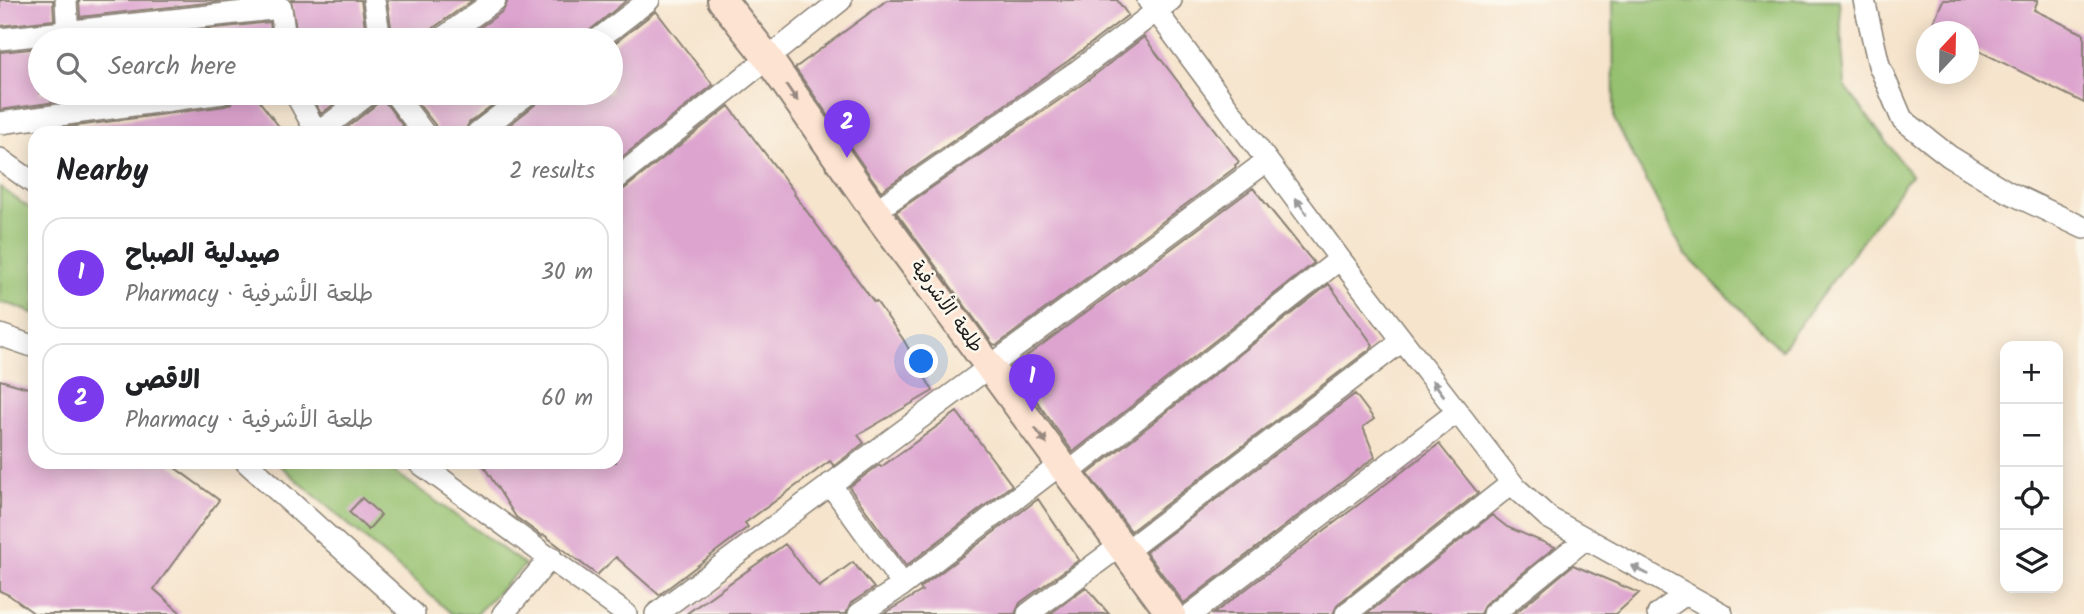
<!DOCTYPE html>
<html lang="en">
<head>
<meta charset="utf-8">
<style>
	body { margin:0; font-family:Kalam,"Playpen Sans Arabic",sans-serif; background:#f6f6f6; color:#202124 }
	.controls { position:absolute; right:21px; bottom:21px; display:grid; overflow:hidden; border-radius:14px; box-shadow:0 4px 18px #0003 }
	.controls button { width:63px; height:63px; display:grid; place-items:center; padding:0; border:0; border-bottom:2px solid #e0e0e0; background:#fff; color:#202124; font:35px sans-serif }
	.compass { position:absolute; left:1916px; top:21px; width:63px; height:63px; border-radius:50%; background:#fff; box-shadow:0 4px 18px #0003; rotate:22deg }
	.you { position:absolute; left:922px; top:362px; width:24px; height:24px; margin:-18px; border:5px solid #fff; border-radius:50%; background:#1a73e8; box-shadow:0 0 0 10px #1a73e833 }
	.badge { display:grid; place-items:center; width:46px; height:46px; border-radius:50%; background:#7c3aed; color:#fff; font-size:23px; font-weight:700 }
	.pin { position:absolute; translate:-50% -58px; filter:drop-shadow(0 2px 4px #0008) }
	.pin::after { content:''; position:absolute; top:37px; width:24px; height:21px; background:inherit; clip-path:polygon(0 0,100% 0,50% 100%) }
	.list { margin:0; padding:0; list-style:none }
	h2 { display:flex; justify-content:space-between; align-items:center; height:91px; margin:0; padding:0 28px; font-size:30px }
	h2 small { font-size:23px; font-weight:400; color:#757577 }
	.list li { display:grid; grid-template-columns:46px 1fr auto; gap:21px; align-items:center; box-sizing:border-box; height:112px; margin:0 14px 14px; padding:0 14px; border:2px solid #e0e0e0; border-radius:21px }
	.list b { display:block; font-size:26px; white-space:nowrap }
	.list p { margin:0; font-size:23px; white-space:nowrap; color:#757577 }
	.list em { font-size:23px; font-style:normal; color:#757577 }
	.icon { flex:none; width:38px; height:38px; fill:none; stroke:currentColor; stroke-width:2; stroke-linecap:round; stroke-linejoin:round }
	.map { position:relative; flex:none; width:2084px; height:614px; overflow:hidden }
	.search { position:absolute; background:#fff; box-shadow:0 4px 18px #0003; left:28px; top:28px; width:595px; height:77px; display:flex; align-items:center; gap:18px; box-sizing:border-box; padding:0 24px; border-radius:38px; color:#757577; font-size:26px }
	.panel { position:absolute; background:#fff; box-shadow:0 4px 18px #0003; left:28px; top:126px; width:595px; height:343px; border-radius:21px }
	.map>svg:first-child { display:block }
</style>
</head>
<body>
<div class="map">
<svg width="2084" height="614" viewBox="0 0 2084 614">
	<rect width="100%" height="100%" fill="#fbf7ec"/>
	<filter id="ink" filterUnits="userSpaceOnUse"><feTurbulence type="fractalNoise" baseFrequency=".0143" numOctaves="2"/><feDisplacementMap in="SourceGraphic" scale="14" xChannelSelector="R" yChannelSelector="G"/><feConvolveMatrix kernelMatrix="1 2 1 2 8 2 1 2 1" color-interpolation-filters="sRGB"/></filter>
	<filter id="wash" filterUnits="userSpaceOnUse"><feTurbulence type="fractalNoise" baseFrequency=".00686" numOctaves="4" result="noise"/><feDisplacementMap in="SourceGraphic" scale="28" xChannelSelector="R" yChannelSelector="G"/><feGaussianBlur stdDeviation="1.57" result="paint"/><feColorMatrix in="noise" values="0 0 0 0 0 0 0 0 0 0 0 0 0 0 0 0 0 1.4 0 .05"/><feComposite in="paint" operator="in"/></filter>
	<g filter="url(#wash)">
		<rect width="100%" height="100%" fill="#f6e4cc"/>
		<!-- green -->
		<path fill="#96c16f" stroke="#596e46" stroke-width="2" d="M 1613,0 L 1839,0 L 1845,86 L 1911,175 L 1781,350 L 1684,253 L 1614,119 Z
			M 0,187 L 35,212 L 35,314 L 12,305 L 0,303 Z
			M 276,462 L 381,462 L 525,565 L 476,614 L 452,614 Z"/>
		<g id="blocks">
			<!-- building -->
			<path fill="#dda4cf" d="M 0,0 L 53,0 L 54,20 L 0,26 Z
				M 79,0 L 234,0 L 80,17 Z
				M 291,0 L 361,0 L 367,40 L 298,40 Z
				M 387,0 L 473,0 L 432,29 L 427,40 L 393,40 Z
				M 508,0 L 627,0 L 578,40 L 462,40 L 503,11 Z
				M 887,0 L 1117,0 L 1128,15 L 1068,61 L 881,191 L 795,68 Z
				M 1943,0 L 2038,0 L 2034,10 L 2084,34 L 2084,103 L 1969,46 L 1969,32 L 1929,32 Z
				M 656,11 L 713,85 L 616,162 L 616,133 L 499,133 L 537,103 L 542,93 L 611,93 L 611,46 Z
				M 270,22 L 272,40 L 108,40 Z
				M 1144,37 L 1239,162 L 1235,165 L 1236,167 L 997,345 L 993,344 L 896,212 L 1084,83 Z
				M 40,48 L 40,93 L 83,93 L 84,98 L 0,110 L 0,52 Z
				M 236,93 L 253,93 L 284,133 L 52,133 L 61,128 L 225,106 L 232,103 Z
				M 310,93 L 349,93 L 321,114 Z
				M 410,93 L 508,93 L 469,123 L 464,133 L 437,133 L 435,125 Z
				M 382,98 L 408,133 L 340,133 L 378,103 Z
				M 729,106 L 795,193 L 794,194 L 874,302 L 876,301 L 903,339 L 933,391 L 858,435 L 864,443 L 834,466 L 830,461 L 745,523 L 748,527 L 659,595 L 616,557 L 597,575 L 544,535 L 542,536 L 516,517 L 481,462 L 616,462 L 616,192 L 624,189 Z
				M 1253,188 L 1314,263 L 1073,452 L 1012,367 Z
				M 1329,284 L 1373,345 L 1370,349 L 1131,531 L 1088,474 Z
				M 0,380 L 35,390 L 35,462 L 167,462 L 219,500 L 154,589 L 182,614 L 35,614 L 9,595 L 0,591 Z
				M 1355,394 L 1374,419 L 1363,427 L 1375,457 L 1184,603 L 1146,552 Z
				M 957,412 L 1012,485 L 906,566 L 849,487 L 879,465 L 881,467 Z
				M 1439,444 L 1478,493 L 1338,604 L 1333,614 L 1213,614 Z
				M 362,498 L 381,515 L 368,530 L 349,512 Z
				M 1038,499 L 1079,560 L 1020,603 L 1015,614 L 883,614 L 922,591 L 920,588 Z
				M 1492,515 L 1507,527 L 1555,547 L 1485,604 L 1480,614 L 1367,614 Z
				M 785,544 L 819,587 L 853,562 L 874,588 L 851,603 L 846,614 L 686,614 Z
				M 1573,565 L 1639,593 L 1616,614 L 1514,614 Z
				M 1086,587 L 1109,614 L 1050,614 Z"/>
		</g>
	</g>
	<g filter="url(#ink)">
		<use href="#blocks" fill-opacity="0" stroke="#898074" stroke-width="2"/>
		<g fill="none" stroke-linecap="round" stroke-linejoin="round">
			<defs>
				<path id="minor" d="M 66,0 L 68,40
					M 374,0 L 380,40
					M 1148,0 L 1340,259 L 1516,488 L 1549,518 L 1722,614
					M 1864,0 L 1879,65 L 1902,119 L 1949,156 L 2006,191 L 2084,228
					M 0,39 L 281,8 L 285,40
					M 440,40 L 495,0
					M 597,40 L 649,0
					M 295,93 L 317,133
					M 394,93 L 424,133
					M 0,123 L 223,93
					M 318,133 L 370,93
					M 477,133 L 529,93
					M 0,159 L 35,184
					M 616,179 L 841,0
					M 875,211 L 1076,72 L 1171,0
					M 0,335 L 35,347
					M 246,462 L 414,614
					M 418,462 L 626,614
					M 1068,473 L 1340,259
					M 830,484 L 903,585
					M 1125,552 L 1402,341
					M 503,614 L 551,557
					M 656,614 L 1267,161
					M 859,614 L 903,585 L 1061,464
					M 1028,614 L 1121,545
					M 1191,614 L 1457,412
					M 1346,614 L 1512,483
					M 1493,614 L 1585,539
					M 1658,614 L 1684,595"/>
				<path id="secondary" d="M 722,0 L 767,57 L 875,211 L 1171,614"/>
			</defs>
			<!-- minor casing -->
			<use href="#minor" stroke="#898074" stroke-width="24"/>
			<!-- secondary casing -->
			<use href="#secondary" stroke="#898074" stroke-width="32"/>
			<!-- minor -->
			<use href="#minor" stroke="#fff" stroke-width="21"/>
			<!-- secondary -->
			<use href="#secondary" stroke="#fde3d1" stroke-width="28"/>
		</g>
		<!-- one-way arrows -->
		<defs><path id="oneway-solid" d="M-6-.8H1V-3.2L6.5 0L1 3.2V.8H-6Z" transform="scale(1.75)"/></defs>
		<g fill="#988980">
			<use href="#oneway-solid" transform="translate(792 93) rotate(55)"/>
			<use href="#oneway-solid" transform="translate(1041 436) rotate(54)"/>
		</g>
		<g fill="#999">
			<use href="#oneway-solid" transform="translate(1301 206) rotate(-126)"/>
			<use href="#oneway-solid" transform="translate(1438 388) rotate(-127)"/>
			<use href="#oneway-solid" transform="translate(1640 570) rotate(-151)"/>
		</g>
	</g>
	<g text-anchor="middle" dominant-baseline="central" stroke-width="5" stroke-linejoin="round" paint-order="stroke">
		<!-- street labels -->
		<g font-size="19" fill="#1c1c1c" stroke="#fbf7ec">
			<text transform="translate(946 307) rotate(54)">طلعة الأشرفية</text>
		</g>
	</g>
</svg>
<div class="controls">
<button>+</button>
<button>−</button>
<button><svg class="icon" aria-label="locate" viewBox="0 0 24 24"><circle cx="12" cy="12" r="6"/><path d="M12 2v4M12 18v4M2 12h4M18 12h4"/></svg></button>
<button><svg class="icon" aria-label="layers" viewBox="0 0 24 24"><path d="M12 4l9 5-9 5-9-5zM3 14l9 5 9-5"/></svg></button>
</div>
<svg class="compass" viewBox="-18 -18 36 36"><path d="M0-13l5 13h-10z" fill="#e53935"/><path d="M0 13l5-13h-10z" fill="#757577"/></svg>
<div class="you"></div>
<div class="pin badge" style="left:1032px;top:412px">1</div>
<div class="pin badge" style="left:847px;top:158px">2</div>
<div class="search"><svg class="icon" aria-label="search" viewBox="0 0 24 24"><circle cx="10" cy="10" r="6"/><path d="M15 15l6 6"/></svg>Search here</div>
<section class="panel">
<h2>Nearby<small>2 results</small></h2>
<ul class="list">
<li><span class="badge">1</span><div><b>صيدلية الصباح</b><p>Pharmacy · طلعة الأشرفية</p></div><em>30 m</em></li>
<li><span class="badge">2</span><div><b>الاقصى</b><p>Pharmacy · طلعة الأشرفية</p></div><em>60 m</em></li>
</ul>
</section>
</div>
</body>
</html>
